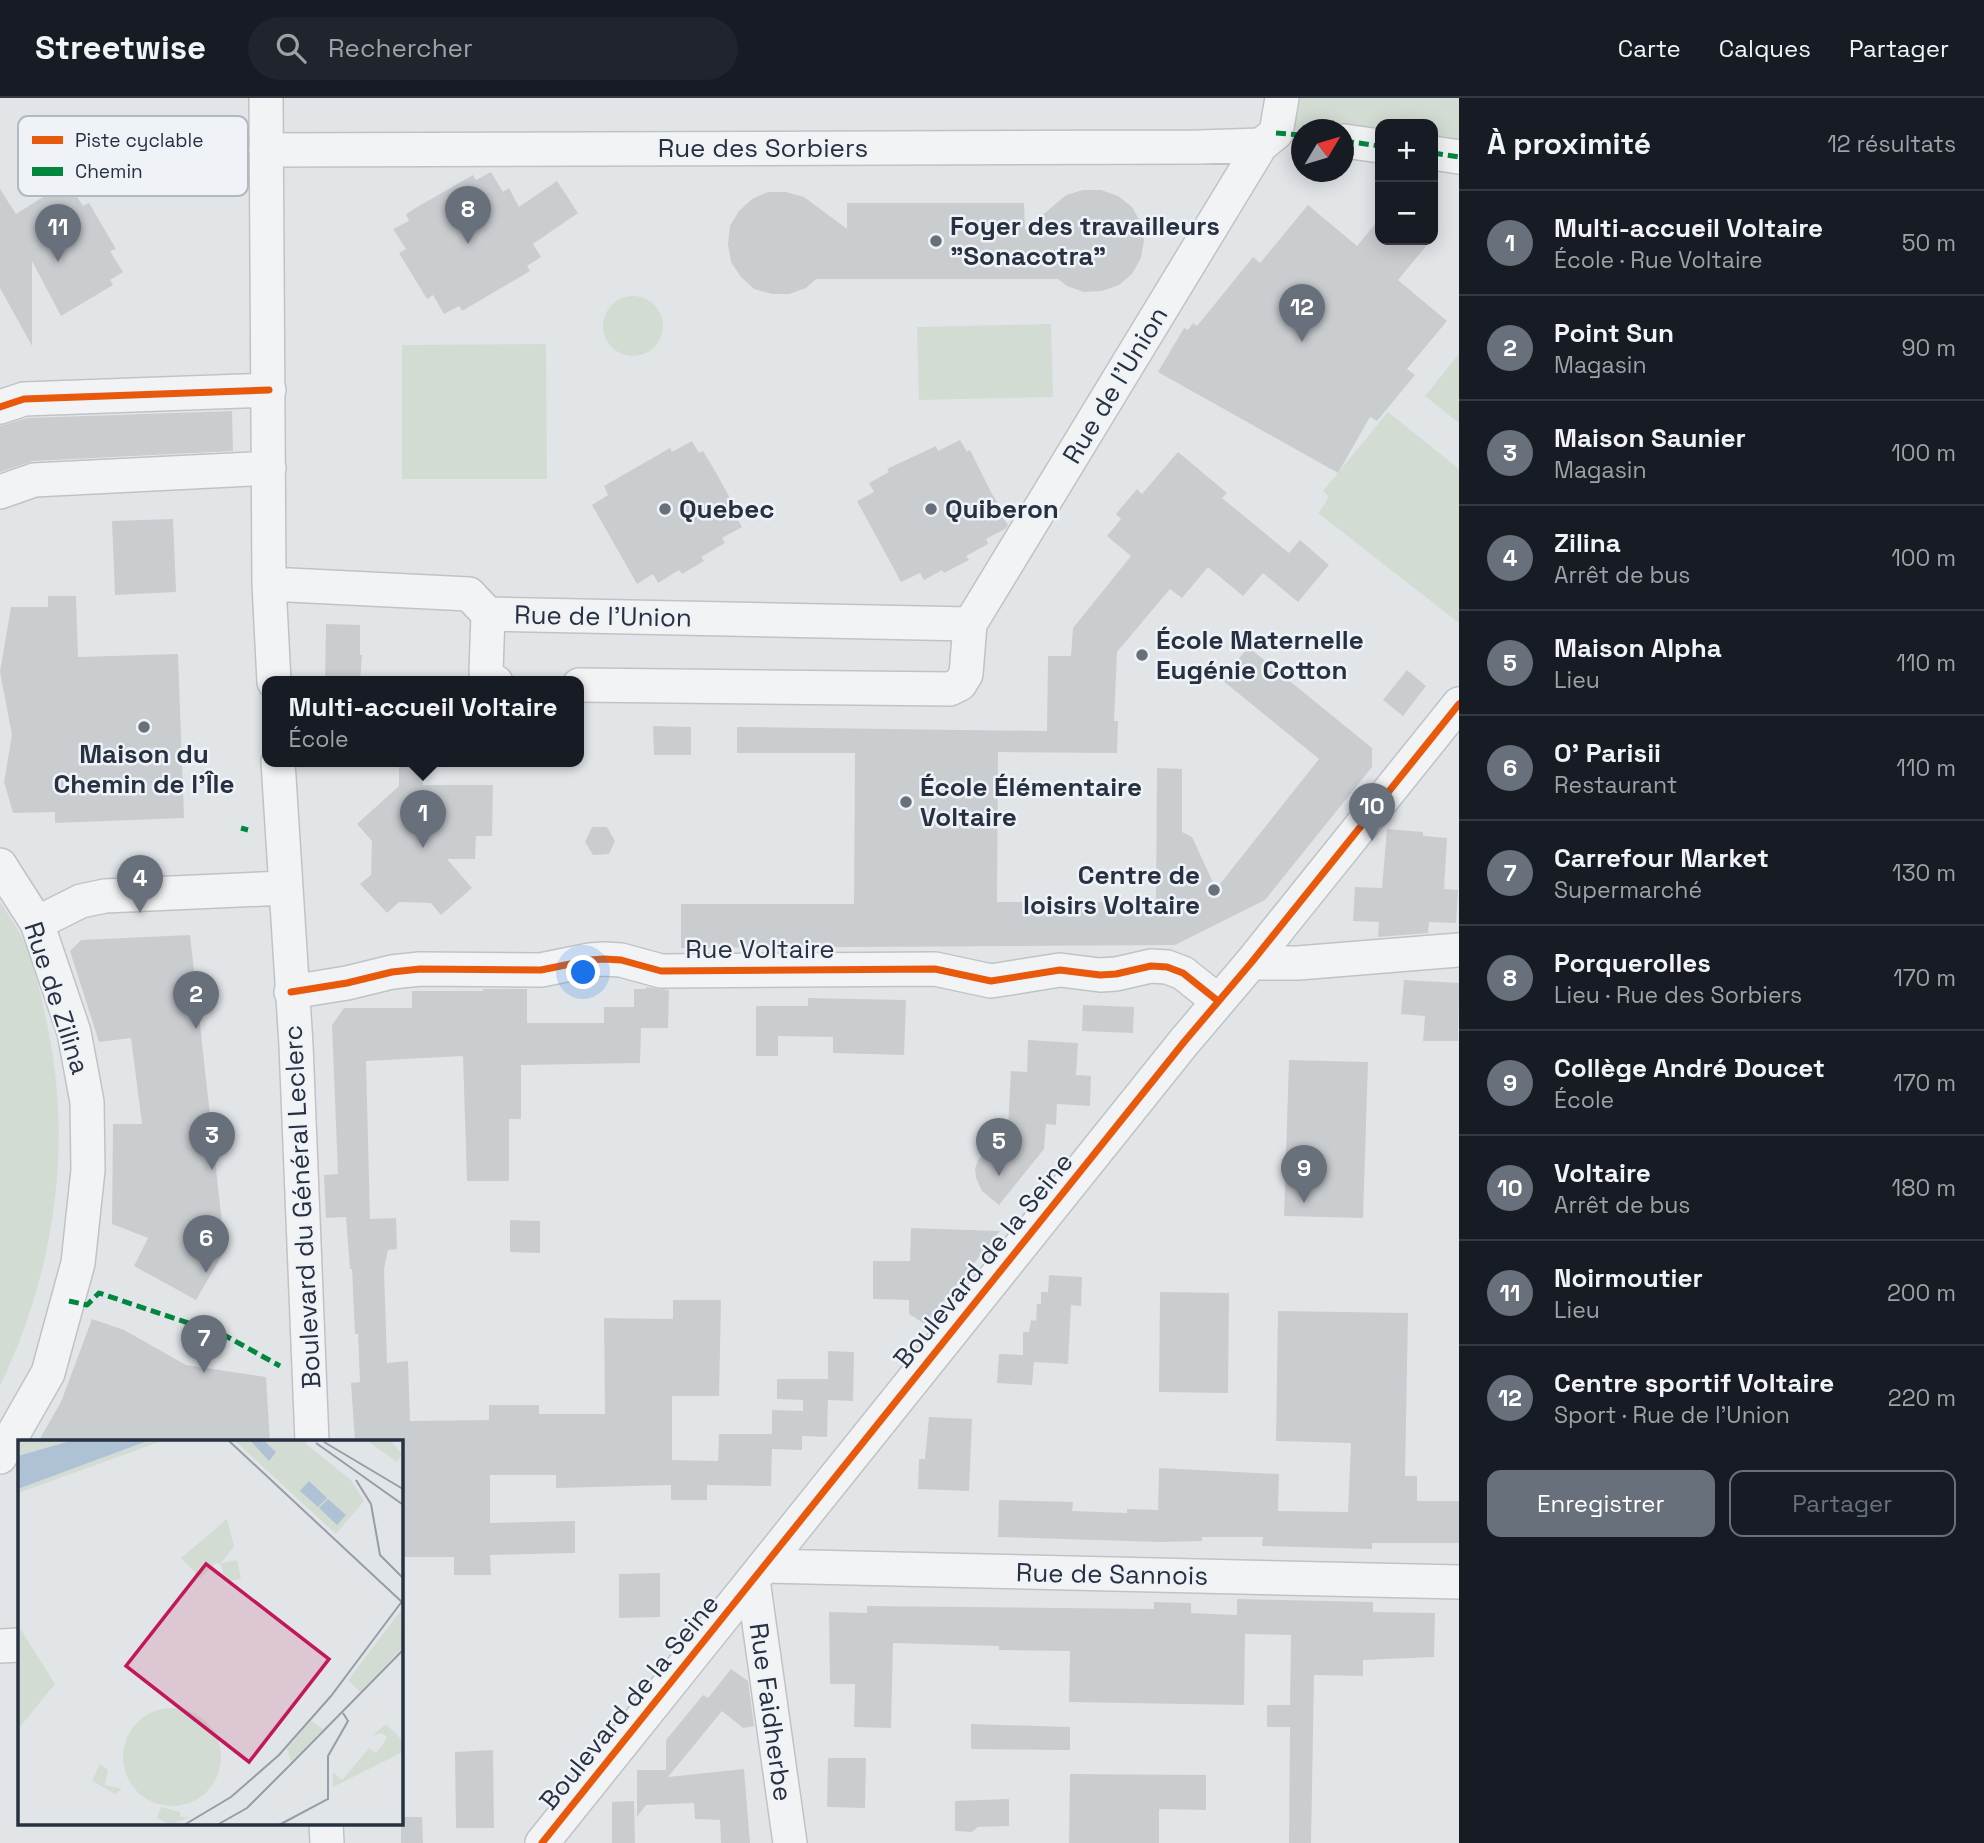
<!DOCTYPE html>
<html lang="fr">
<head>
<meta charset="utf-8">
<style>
	body { margin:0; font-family:"Space Grotesk",sans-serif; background:#20242c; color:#f1f3f6 }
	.controls { position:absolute; right:21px; top:21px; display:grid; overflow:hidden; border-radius:14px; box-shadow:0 4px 18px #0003 }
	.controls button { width:63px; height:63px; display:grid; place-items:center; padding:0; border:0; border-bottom:2px solid #363941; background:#171b24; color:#f1f3f6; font:35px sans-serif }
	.compass { position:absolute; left:1291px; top:21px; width:63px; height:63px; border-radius:50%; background:#171b24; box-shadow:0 4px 18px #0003; rotate:52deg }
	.you { position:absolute; left:584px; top:875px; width:24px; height:24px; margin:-18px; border:5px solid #fff; border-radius:50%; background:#1a73e8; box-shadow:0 0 0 10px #1a73e833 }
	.badge { display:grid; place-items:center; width:46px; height:46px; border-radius:50%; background:#68707c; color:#fff; font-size:23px; font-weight:700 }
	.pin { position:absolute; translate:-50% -58px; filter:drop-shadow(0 2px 4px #0008) }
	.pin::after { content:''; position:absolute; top:37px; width:24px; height:21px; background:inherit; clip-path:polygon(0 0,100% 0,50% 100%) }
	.popup { position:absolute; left:262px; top:578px; width:322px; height:91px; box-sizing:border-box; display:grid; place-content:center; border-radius:14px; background:#171b24; filter:drop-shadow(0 2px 5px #0005); font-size:23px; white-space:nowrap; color:#9ea1a6 }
	.popup b { font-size:26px; color:#f1f3f6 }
	.popup::after { content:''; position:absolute; left:50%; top:100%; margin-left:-14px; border:14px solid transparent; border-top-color:#171b24 }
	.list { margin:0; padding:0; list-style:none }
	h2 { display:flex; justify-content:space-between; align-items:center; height:91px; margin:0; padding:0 28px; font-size:30px }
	h2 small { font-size:23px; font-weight:400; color:#9ea1a6 }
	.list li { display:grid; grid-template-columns:46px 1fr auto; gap:21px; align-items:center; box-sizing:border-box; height:105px; padding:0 28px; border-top:2px solid #363941 }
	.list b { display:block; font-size:26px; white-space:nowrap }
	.list p { margin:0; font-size:23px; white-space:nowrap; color:#9ea1a6 }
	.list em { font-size:23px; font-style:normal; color:#9ea1a6 }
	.actions { display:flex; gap:14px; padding:21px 28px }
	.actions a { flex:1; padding:16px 0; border:2px solid #68707c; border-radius:14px; text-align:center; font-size:24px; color:#68707c }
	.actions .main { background:#68707c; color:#fff }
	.icon { flex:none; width:38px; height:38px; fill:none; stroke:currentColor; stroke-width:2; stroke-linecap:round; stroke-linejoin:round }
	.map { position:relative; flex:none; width:1459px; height:1745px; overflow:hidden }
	header { display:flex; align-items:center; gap:42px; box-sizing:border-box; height:98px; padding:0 35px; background:#171b24; border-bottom:2px solid #363941 }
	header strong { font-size:33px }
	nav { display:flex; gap:38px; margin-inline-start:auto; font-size:24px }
	.search { width:490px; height:63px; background:#20242c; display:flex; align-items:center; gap:18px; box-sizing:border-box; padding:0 24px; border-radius:38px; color:#9ea1a6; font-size:26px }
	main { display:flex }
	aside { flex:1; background:#171b24 }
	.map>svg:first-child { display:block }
</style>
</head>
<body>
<header>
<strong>Streetwise</strong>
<div class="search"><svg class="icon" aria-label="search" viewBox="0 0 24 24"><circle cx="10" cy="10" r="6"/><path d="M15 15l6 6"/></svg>Rechercher</div>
<nav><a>Carte</a><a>Calques</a><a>Partager</a></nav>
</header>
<main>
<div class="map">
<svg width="1459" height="1745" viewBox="0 0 1459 1745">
	<rect width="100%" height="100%" fill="#e2e5e8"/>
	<!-- green -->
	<path fill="#d3dcd2" d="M 1297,0 L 1459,0 L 1459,69 L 1433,66 L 1433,26 L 1380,26 L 1380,58 L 1344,32 L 1302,32 L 1301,47 L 1290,46 Z
		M603 228a30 30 0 1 1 60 0a30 30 0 1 1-60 0Z
		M 1051,226 L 1053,299 L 919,302 L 917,229 Z
		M 546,246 L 547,381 L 402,381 L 402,247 Z
		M 1459,256 L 1459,325 L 1425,298 Z
		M 1388,314 L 1459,371 L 1459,525 L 1318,415 L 1326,404 L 1328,398 L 1323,393 Z
		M 0,803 C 8,817 18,830 24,844 C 34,867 40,892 45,916 C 74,1042 56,1171 0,1288 Z"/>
	<!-- building -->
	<path fill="#cacdd0" d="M 491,74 L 503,94 L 509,90 L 519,109 L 557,83 L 578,115 L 533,146 L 541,159 L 527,168 L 530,173 L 462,213 L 459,208 L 444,216 L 433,197 L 427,201 L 399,155 L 406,151 L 393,131 L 409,123 L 406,116 L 419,108 L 473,77 L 476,82 Z
		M 70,88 L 83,108 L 89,105 L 116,151 L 110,153 L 123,174 L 110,182 L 113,187 L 61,218 L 32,163 L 32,248 L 0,190 L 0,91 L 16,116 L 54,92 L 57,97 Z
		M 1083,92 L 1101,92 L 1118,98 L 1132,109 L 1141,125 L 1144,142 L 1141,160 L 1132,176 L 1119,187 L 1102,193 L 1084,194 L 1067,188 L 1058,181 L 816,181 L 806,190 L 789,196 L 772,196 L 754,191 L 741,179 L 731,164 L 728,146 L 730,128 L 739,113 L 752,101 L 768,94 L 786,94 L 804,99 L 847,131 L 847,105 L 1024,105 L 1025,132 L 1066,97 Z
		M 1308,107 L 1357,148 L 1380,120 L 1380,142 L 1431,142 L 1398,182 L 1447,223 L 1407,271 L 1415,277 L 1377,323 L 1370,319 L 1338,375 L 1158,274 L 1184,230 L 1188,232 L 1193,225 L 1197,228 L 1253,159 L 1260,165 Z
		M 232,313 L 233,353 L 33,363 L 0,374 L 0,328 L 27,320 Z
		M 960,342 L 967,354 L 970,352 L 992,396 L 1006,418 L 1003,420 L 1008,427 L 1005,431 L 986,441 L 988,446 L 966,458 L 969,462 L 944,475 L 942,472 L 924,482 L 920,475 L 901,484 L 857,403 L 874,394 L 869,385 L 889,374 L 887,371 L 936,348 L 938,353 Z
		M 692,343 L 699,355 L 703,353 L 715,373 L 739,416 L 736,418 L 742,429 L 722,440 L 725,445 L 701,459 L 704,463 L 682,476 L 679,472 L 658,485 L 653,476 L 637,486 L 592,407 L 608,397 L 604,388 L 670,350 L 672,354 Z
		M 1178,354 L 1227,395 L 1222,400 L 1289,455 L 1300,442 L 1329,467 L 1298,504 L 1263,475 L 1243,498 L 1208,469 L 1182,500 L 1170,491 L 1117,554 L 1114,623 L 1118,623 L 1117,655 L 998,654 L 997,804 L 1156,804 L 1157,670 L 1182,671 L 1182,734 L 1192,739 L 1216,791 L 1319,661 L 1222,582 L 1248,549 L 1372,650 L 1372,669 L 1265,802 L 1175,847 L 681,850 L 681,806 L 854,806 L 855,655 L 737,655 L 737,629 L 1047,633 L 1048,558 L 1071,558 L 1073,530 L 1131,458 L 1107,438 L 1121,421 L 1116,416 L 1137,391 L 1142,396 Z
		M 173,421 L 176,494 L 115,497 L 112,423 Z
		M 48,498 L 76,498 L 78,559 L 178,556 L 184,720 L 55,725 L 55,714 L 13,715 L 4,684 L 12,637 L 0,574 L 11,509 L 48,509 Z
		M 326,526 L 360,527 L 360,557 L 362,557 L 360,584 L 325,584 Z
		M 1407,572 L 1426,588 L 1403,618 L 1383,602 Z
		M 653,628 L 691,629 L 691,657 L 654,657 Z
		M 399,664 L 423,664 L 423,687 L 493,687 L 492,738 L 476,738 L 475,761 L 447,761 L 472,790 L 441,817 L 431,805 L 399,804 L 387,815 L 360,786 L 371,777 L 372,743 L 357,726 L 399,688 Z
		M 592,729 L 607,729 L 615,743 L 609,756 L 593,757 L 585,744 Z
		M 1387,731 L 1423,734 L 1423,738 L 1447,740 L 1444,791 L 1458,792 L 1456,825 L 1429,824 L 1428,835 L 1378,839 L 1379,824 L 1353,823 L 1355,789 L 1382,790 Z
		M 190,837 L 225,1152 L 196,1202 L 134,1168 L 148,1140 L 112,1126 L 113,1026 L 142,1026 L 131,940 L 99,944 L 70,853 L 81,842 Z
		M 1404,882 L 1459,885 L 1458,943 L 1423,943 L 1425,918 L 1401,916 Z
		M 646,889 L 669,892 L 668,930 L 641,930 L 640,965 L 521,967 L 521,1021 L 509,1021 L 509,1083 L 467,1083 L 463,958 L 366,963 L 370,1121 L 396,1120 L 397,1151 L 388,1152 L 384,1171 L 387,1265 L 408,1263 L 410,1323 L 489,1322 L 489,1307 L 539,1307 L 539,1316 L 605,1316 L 604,1220 L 673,1221 L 673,1202 L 721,1202 L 719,1298 L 672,1298 L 672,1362 L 718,1363 L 719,1336 L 772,1336 L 772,1312 L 803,1313 L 803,1302 L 777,1301 L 777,1281 L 828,1281 L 828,1253 L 854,1254 L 853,1303 L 828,1302 L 827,1339 L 802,1338 L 802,1352 L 772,1351 L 771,1388 L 707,1387 L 707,1402 L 671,1402 L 671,1387 L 556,1390 L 556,1377 L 490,1377 L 490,1425 L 575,1423 L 575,1455 L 490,1457 L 491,1477 L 454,1477 L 454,1459 L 401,1459 L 401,1344 L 355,1344 L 351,1285 L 360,1284 L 358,1236 L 355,1236 L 352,1171 L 350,1171 L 346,1119 L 326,1120 L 324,1077 L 338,1076 L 332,927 L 344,910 L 412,910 L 412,893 L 483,893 L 483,891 L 527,891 L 527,925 L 604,925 L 604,909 L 634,909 L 634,891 L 646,891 Z
		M 808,900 L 906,902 L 904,957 L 833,955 L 833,939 L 778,938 L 778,958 L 756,958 L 756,908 L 808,908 Z
		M 1083,907 L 1134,909 L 1133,935 L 1082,933 Z
		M 1028,942 L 1078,945 L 1076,977 L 1091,978 L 1090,1008 L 1057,1006 L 1056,1027 L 1046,1026 L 1044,1051 L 999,1107 L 982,1093 L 976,1080 L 975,1071 L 978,1062 L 984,1055 L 1007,1048 L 1011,973 L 1027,974 Z
		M 1289,962 L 1368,964 L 1363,1120 L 1284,1118 Z
		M 510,1122 L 540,1123 L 540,1155 L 510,1154 Z
		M 911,1130 L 1000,1133 L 925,1226 L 909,1216 L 909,1202 L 873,1201 L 873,1163 L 910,1163 Z
		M 1049,1177 L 1082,1179 L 1081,1208 L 1071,1207 L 1068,1266 L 1034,1264 L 1032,1287 L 997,1285 L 999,1256 L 1023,1257 L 1023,1234 L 1029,1234 L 1031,1222 L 1036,1223 L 1037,1206 L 1041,1206 L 1041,1194 L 1048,1194 Z
		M 1160,1194 L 1229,1195 L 1228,1295 L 1159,1294 Z
		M 1278,1213 L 1408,1215 L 1405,1378 L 1417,1378 L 1417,1403 L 1459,1403 L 1459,1445 L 1372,1445 L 1372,1451 L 1262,1448 L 1263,1439 L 1202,1439 L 1202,1443 L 1160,1444 L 998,1439 L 999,1402 L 1073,1404 L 1072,1413 L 1127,1415 L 1127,1411 L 1158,1412 L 1159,1370 L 1279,1376 L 1278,1413 L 1348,1414 L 1351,1345 L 1276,1343 Z
		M 92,1221 L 124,1232 L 186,1267 L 266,1279 L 270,1344 L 38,1344 L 61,1304 Z
		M 929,1319 L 972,1321 L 969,1393 L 918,1391 L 919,1361 L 925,1361 Z
		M 660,1475 L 660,1519 L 619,1520 L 619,1476 Z
		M 1237,1501 L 1373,1504 L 1373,1514 L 1435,1515 L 1434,1559 L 1363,1562 L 1363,1578 L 1314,1577 L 1311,1745 L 1289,1745 L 1290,1629 L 1267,1629 L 1267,1607 L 1290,1607 L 1291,1537 L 1245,1536 L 1244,1607 L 1069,1604 L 1070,1553 L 999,1552 L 999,1548 L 893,1545 L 891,1630 L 854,1629 L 855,1586 L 830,1586 L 829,1514 L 867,1515 L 867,1508 L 1154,1511 L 1154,1504 L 1191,1505 L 1191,1515 L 1237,1517 Z
		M 731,1571 L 748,1583 L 754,1628 L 743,1630 L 722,1613 L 668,1679 L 744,1671 L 750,1745 L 721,1745 L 720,1722 L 695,1721 L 694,1705 L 646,1707 L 637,1719 L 637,1672 L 666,1672 L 666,1642 L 703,1597 L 708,1600 Z
		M 971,1626 L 1070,1629 L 1070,1652 L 971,1651 Z
		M 493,1652 L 494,1730 L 456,1730 L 455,1654 Z
		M 828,1660 L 866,1660 L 865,1710 L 827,1709 Z
		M 1070,1676 L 1206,1677 L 1206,1712 L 1159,1711 L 1159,1745 L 1069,1745 Z
		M 1009,1701 L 1009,1728 L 978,1729 L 972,1734 L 955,1733 L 955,1703 Z
		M 634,1703 L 635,1745 L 612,1745 L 612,1704 Z
		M 401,1719 L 422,1719 L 423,1745 L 401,1745 Z"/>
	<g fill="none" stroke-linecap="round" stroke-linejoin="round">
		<defs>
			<path id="street" d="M 266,0 L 269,486 L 274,584
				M 1344,43 L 1380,48
				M 266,52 L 1199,49 L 1261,47
				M 1433,55 L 1459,59
				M 0,309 L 24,301 L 269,292
				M 0,394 L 34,382 L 269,370
				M 269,486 L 469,496 L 488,516 L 970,526
				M 488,516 L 486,574 L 490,581 L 496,584
				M 579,587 L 950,591 L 960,586 L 966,576 L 970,526 L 1261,47 L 1276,35 L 1282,0
				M 278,664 L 296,947 L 312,1344
				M 0,767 L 37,825 L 74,934 L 87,1004 L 88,1072 L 78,1165 L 48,1275 L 0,1359
				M 37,825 L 81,803 L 105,798 L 285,790
				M 1251,865 L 1298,865 L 1459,852
				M 291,894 L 347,885 L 392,874 L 420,871 L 541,872 L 590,862 L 604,861 L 621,862 L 661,873 L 935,871 L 991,883 L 1060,872 L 1100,877 L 1116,876 L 1151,868 L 1167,869 L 1183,875 L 1218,903
				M 765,1468 L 1459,1484
				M 753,1482 L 790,1745
				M 0,1548 L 19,1547
				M 326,1726 L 327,1745
				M 542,1745 L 1184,944 L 1251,865 L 1459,606"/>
		</defs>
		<!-- street casing -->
		<use href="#street" stroke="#c0c3c6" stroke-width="36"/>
		<!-- street -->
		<use href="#street" stroke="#f2f3f4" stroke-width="33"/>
		<!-- quiet -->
		<path stroke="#00873e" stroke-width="5" stroke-dasharray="10 5" stroke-linecap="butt" d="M 1276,35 L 1302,37
			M 1344,43 L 1380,48
			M 1433,55 L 1459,59
			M 241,730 L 248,732
			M 69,1203 L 87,1207 L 99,1195 L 224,1237 L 280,1268"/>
		<defs>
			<path id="cycleway" d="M 0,309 L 24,301 L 269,292
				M 291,894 L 347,885 L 392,874 L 420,871 L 541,872 L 590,862 L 604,861 L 621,862 L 661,873 L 935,871 L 991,883 L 1060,872 L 1100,877 L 1116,876 L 1151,868 L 1167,869 L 1183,875 L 1218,903
				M 542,1745 L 1184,944 L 1251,865 L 1459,606"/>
		</defs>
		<!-- cycleway casing -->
		<use href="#cycleway" stroke="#eff3f7" stroke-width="11"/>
		<!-- cycleway -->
		<use href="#cycleway" stroke="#e8590c" stroke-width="7"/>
	</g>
	<!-- markers -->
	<g fill="#68707c" stroke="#eff3f7" stroke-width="2.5">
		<circle cx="936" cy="143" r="7"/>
		<circle cx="665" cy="411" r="7"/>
		<circle cx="931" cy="411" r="7"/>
		<circle cx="1142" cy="557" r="7"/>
		<circle cx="144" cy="629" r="7"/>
		<circle cx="906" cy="704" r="7"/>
		<circle cx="1214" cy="792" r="7"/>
	</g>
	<g text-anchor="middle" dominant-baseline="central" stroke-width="5" stroke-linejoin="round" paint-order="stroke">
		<!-- street labels -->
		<g font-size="26" fill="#273142" stroke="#eff3f7">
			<text x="763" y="50">Rue des Sorbiers</text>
			<text transform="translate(1115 287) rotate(-59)">Rue de l'Union</text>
			<text transform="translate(603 518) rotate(1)">Rue de l'Union</text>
			<text x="760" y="851">Rue Voltaire</text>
			<text transform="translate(57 900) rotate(72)">Rue de Zilina</text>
			<text transform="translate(302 1109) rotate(-93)">Boulevard du Général Leclerc</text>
			<text transform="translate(983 1162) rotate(-51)">Boulevard de la Seine</text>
			<text transform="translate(1112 1476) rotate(1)">Rue de Sannois</text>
			<text transform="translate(629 1604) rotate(-51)">Boulevard de la Seine</text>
			<text transform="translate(771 1614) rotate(82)">Rue Faidherbe</text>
		</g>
		<!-- poi labels -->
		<g font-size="26" font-weight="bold" fill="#273142" stroke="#eff3f7" text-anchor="start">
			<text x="950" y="128">Foyer des travailleurs<tspan x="950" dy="30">"Sonacotra"</tspan></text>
			<text x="679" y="411">Quebec</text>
			<text x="945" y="411">Quiberon</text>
			<text x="1156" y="542">École Maternelle<tspan x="1156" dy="30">Eugénie Cotton</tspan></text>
			<text x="144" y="656" text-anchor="middle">Maison du<tspan x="144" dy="30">Chemin de l'Île</tspan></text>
			<text x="920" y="689">École Élémentaire<tspan x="920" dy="30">Voltaire</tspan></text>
			<text x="1200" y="777" text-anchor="end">Centre de<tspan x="1200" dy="30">loisirs Voltaire</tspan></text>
		</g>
	</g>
	<!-- overview -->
	<g transform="translate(18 1342)">
		<rect width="385" height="385" fill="#e2e5e8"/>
		<path d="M 0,0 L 55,0 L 0,16 ZM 132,0 L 147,0 L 0,53 L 0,49 ZM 216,0 L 290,0 L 288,4 L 333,40 L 346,61 L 318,94 ZM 348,0 L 372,0 L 384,14 L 379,22 ZM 209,79 L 216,106 L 203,123 L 219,120 L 223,139 L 207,142 L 203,124 L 198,123 L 182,138 L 163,118 ZM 383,170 L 385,207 L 342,252 L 330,240 ZM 0,185 L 37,244 L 1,288 L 0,287 ZM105 317a49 49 0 1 1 98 0a49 49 0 1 1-98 0ZM 293,281 L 305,289 L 273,322 L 269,309 ZM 368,284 L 385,301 L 385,312 L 315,347 L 315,332 L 324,340 L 351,308 L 357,313 L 363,307 L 369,297 L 363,293 L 354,296 ZM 82,324 L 90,330 L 87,345 L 104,349 L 97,354 L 74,341 ZM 143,367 L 162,372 L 162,377 L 172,377 L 152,385 L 139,378 Z" fill="#d3dcd2"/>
		<path d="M 55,0 L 132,0 L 0,49 L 0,16 ZM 232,0 L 245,0 L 258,12 L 251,21 ZM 291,41 L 309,58 L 300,67 L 282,51 ZM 310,59 L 328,75 L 319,85 L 301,68 Z" fill="#afc1d4"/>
		<path fill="none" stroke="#979da6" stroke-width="2" d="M 210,0 L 385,163M 306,2 L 385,49M 298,3 L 384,64M 338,40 L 353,64 L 362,115 L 385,138M 270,327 L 385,210M 166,385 L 213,357 L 261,315 L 313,256 L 385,160M 199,385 L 229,368 L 270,327M 261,385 L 310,359 L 310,316 L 330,281 L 325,273"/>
		<path fill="#c2185b" fill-opacity="0.15" stroke="#c2185b" stroke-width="3.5" d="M 188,124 L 311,219 L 231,322 L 108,226 Z"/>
		<rect width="385" height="385" fill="none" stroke="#273142" stroke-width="3.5"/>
	</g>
	<!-- legend -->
	<rect x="18" y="18" width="230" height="80" rx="10" fill="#eff3f7" stroke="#b3b9c1" stroke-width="2"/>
	<rect x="32" y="38" width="31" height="8" fill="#e8590c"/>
	<rect x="32" y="69" width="31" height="9" fill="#00873e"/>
	<g font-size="19" fill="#273142">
		<text x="75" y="49">Piste cyclable</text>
		<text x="75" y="80">Chemin</text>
	</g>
</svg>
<div class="controls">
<button>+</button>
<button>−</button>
</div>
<svg class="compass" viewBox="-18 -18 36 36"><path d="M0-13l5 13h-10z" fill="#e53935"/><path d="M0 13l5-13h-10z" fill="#9ea1a6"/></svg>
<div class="you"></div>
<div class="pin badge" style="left:423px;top:750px">1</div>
<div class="popup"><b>Multi-accueil Voltaire</b>École</div>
<div class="pin badge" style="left:196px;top:931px">2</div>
<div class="pin badge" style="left:212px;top:1072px">3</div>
<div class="pin badge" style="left:140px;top:815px">4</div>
<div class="pin badge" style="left:999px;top:1078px">5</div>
<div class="pin badge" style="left:206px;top:1175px">6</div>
<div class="pin badge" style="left:204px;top:1275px">7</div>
<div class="pin badge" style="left:468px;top:146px">8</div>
<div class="pin badge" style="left:1304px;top:1105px">9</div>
<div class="pin badge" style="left:1372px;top:743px">10</div>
<div class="pin badge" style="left:58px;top:164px">11</div>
<div class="pin badge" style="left:1302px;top:244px">12</div>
</div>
<aside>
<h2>À proximité<small>12 résultats</small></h2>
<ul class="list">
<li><span class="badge">1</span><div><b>Multi-accueil Voltaire</b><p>École · Rue Voltaire</p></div><em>50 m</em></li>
<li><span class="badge">2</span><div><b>Point Sun</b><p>Magasin</p></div><em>90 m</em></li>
<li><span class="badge">3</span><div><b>Maison Saunier</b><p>Magasin</p></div><em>100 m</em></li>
<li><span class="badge">4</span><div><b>Zilina</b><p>Arrêt de bus</p></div><em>100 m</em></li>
<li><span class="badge">5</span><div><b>Maison Alpha</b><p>Lieu</p></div><em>110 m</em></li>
<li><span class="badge">6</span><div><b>O' Parisii</b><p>Restaurant</p></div><em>110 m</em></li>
<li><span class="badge">7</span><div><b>Carrefour Market</b><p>Supermarché</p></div><em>130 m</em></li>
<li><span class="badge">8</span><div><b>Porquerolles</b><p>Lieu · Rue des Sorbiers</p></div><em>170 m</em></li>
<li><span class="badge">9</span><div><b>Collège André Doucet</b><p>École</p></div><em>170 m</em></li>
<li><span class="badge">10</span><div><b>Voltaire</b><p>Arrêt de bus</p></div><em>180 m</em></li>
<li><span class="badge">11</span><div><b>Noirmoutier</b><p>Lieu</p></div><em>200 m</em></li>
<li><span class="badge">12</span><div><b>Centre sportif Voltaire</b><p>Sport · Rue de l'Union</p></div><em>220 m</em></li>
</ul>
<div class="actions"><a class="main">Enregistrer</a><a>Partager</a></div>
</aside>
</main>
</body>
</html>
